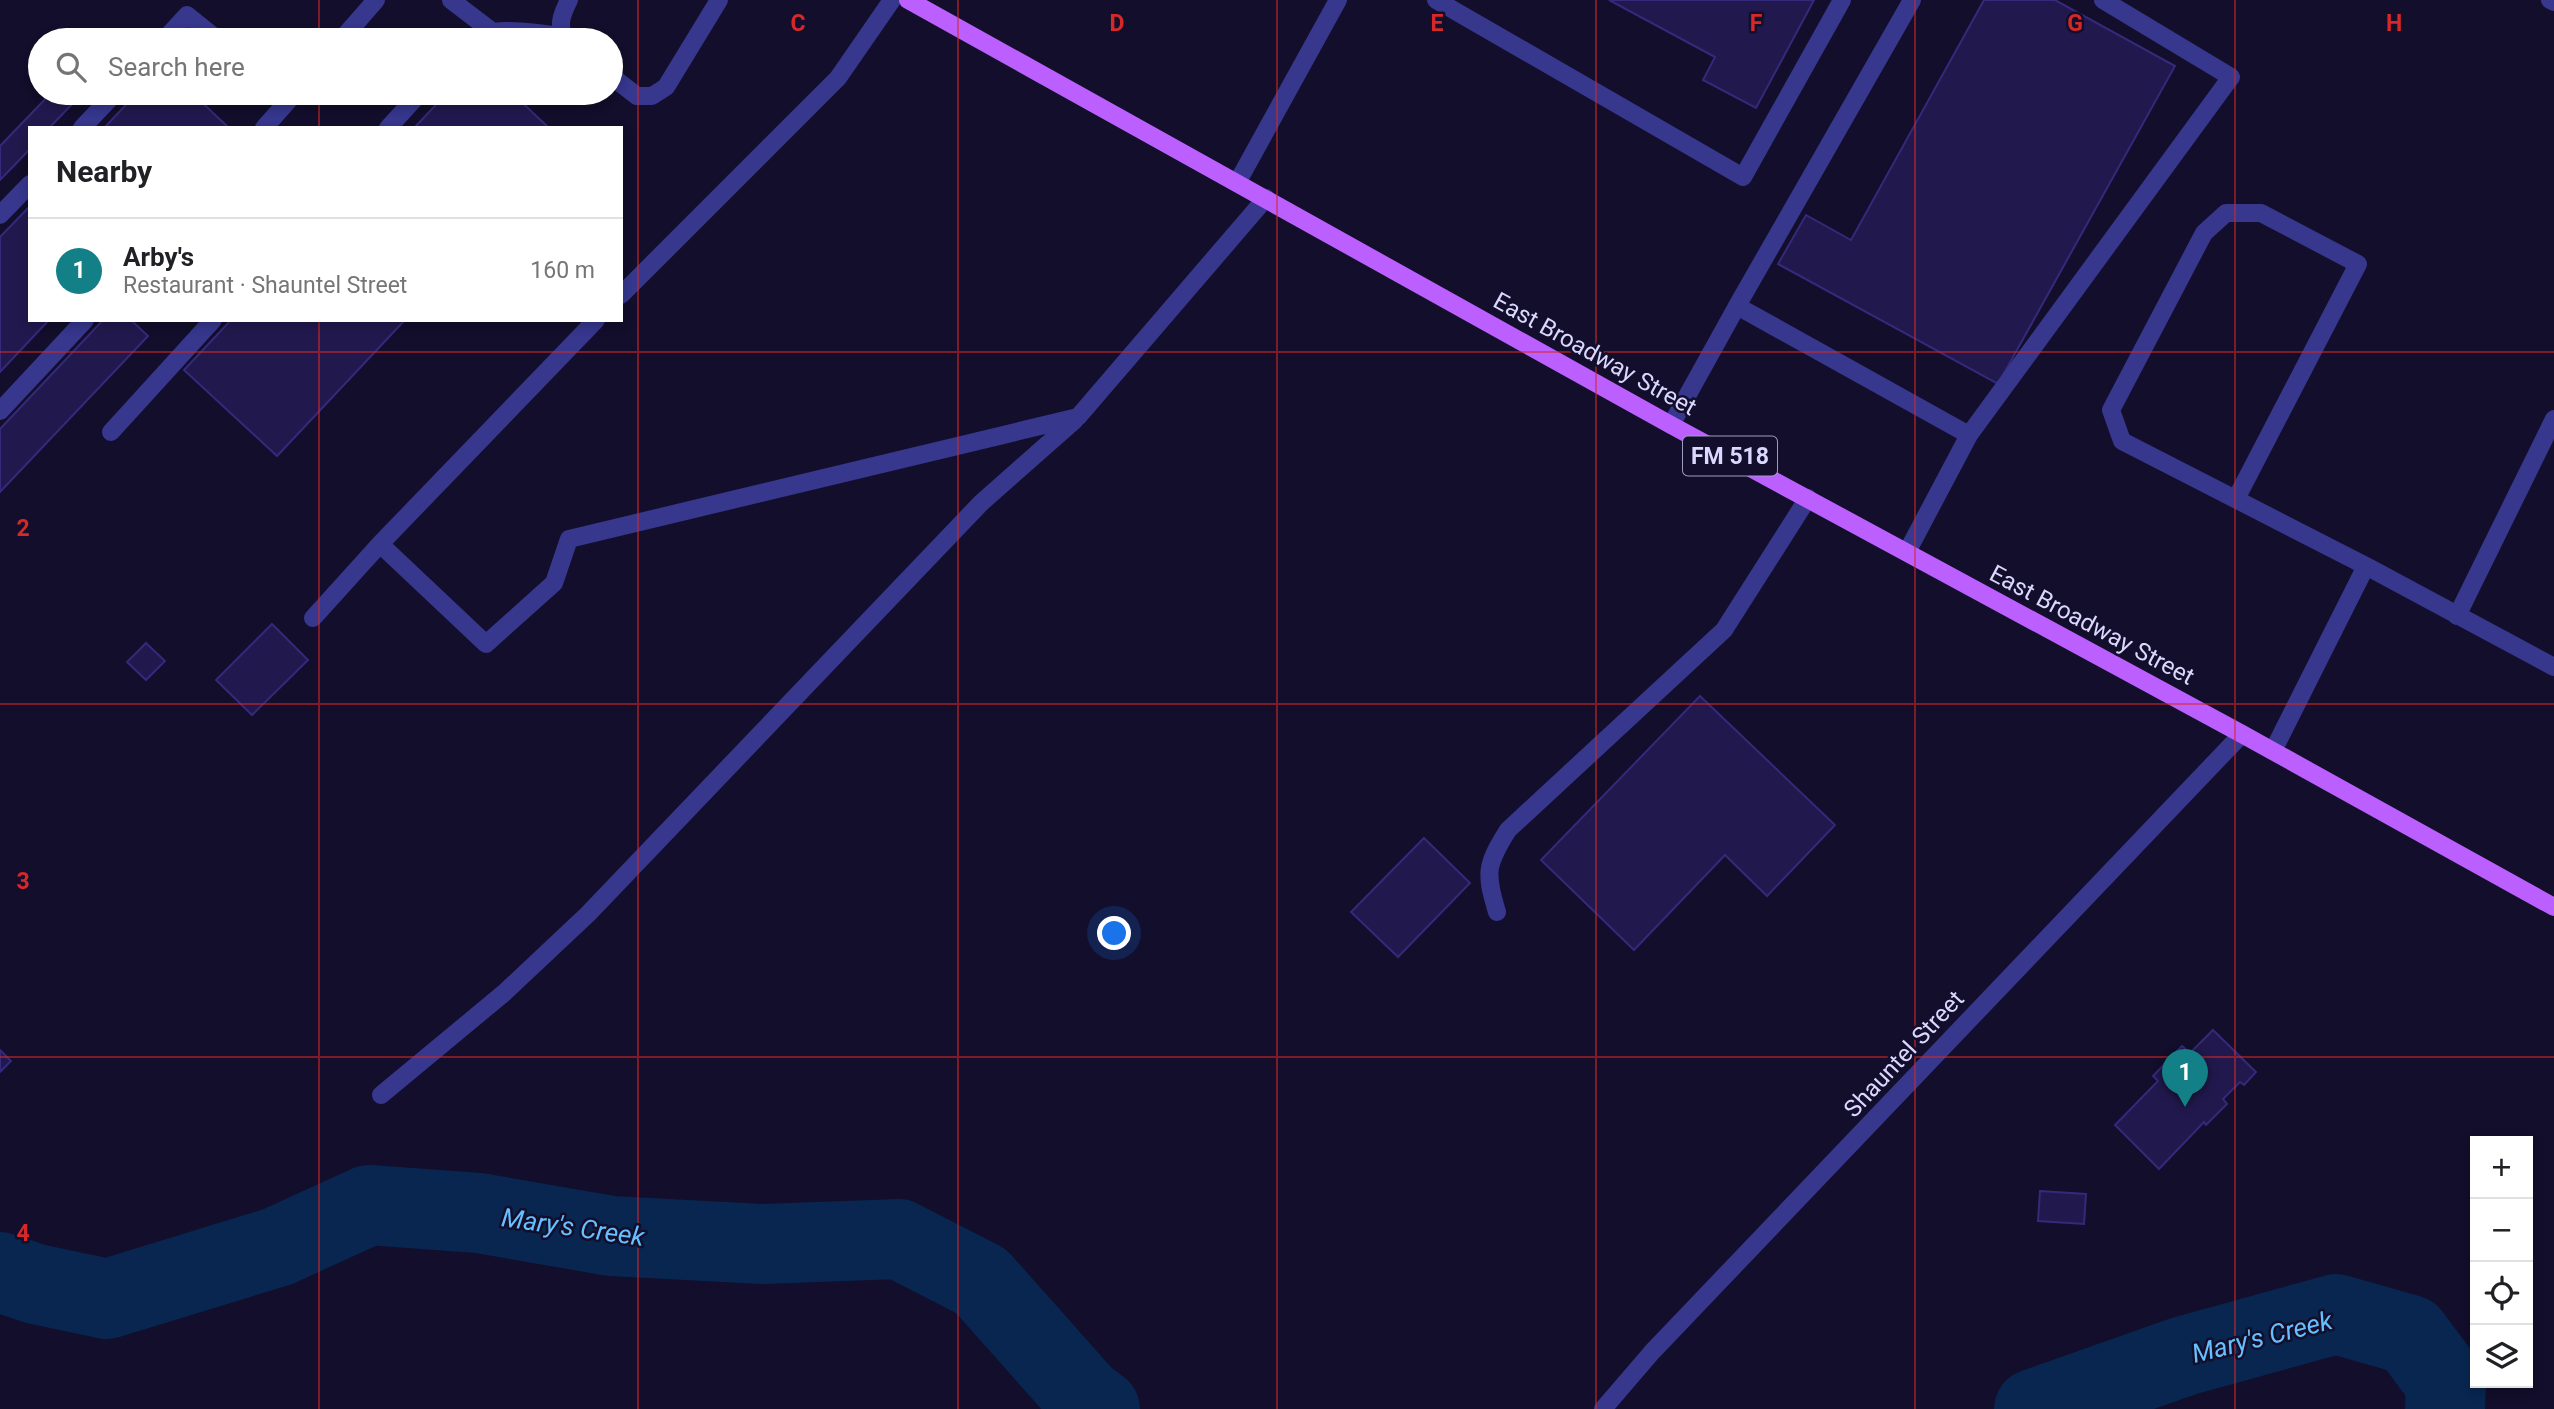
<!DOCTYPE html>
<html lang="en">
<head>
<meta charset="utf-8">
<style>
	body { margin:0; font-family:Roboto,sans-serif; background:#f2f2f2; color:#202124 }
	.controls { position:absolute; right:21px; bottom:21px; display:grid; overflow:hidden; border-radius:0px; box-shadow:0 4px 10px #0003 }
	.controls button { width:63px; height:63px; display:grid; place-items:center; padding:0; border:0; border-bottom:2px solid #e0e0e0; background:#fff; color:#202124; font:35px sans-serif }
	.you { position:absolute; left:1115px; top:934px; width:24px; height:24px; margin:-18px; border:5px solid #fff; border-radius:50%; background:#1a73e8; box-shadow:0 0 0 10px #1a73e833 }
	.badge { display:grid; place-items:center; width:46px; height:46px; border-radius:50%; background:#137f87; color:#fff; font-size:23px; font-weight:700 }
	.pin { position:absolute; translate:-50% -58px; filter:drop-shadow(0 2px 4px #0008) }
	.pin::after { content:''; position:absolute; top:37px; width:24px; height:21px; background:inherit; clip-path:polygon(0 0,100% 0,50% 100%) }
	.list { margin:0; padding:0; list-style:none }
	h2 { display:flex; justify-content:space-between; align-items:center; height:91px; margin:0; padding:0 28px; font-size:30px }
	h2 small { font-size:23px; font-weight:400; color:#757577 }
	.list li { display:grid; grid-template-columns:46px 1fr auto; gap:21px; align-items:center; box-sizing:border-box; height:105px; padding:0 28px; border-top:2px solid #e0e0e0 }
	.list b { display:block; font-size:26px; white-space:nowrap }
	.list p { margin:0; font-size:23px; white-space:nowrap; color:#757577 }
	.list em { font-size:23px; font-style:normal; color:#757577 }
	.icon { flex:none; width:38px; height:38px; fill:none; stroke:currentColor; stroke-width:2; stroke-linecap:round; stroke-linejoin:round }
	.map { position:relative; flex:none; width:2554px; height:1409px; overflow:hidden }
	.search { position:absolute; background:#fff; box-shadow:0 4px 10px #0003; left:28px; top:28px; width:595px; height:77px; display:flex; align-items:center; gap:18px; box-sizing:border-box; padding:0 24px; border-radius:38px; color:#757577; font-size:26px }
	.panel { position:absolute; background:#fff; box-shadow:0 4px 10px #0003; left:28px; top:126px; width:595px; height:196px; border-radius:0px }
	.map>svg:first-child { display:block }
</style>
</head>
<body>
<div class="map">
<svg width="2554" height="1409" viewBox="0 0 2554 1409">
	<rect width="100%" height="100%" fill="#120e2b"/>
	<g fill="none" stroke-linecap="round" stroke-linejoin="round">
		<!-- river -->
		<path stroke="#082650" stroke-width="80" d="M 0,1272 L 36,1284 L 107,1299 L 277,1247 L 369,1205 L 479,1213 L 611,1236 L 763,1244 L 899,1239 L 981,1281 L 1085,1398 L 1100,1409
			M 2034,1409 L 2184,1356 L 2336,1314 L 2410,1335 L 2446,1383 L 2445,1409"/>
	</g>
	<!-- building -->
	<path fill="#21194d" stroke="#35297b" stroke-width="2" d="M 1609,0 L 1814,0 L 1756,108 L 1703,80 L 1715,57 Z
		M 1984,0 L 2055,0 L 2175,66 L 1998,384 L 1778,264 L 1806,215 L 1851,240 Z
		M 51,93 L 83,93 L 49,128 L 30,128 L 30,149 L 0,180 L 0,146 Z
		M 137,93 L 192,93 L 229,128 L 104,128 Z
		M 447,93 L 512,93 L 549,128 L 414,128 Z
		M 30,206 L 30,320 L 49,320 L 0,372 L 0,237 Z
		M 103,320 L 131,320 L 148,336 L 0,492 L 0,429 Z
		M 231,320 L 405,320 L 277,456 L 184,370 Z
		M 272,624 L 308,660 L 252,715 L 216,680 Z
		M 146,643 L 165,661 L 146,680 L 127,662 Z
		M 1700,696 L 1835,825 L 1767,896 L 1725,855 L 1634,950 L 1541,860 Z
		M 1424,838 L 1470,883 L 1398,957 L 1351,912 Z
		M 2213,1030 L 2256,1072 L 2244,1085 L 2240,1082 L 2223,1099 L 2227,1104 L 2206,1125 L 2204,1122 L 2159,1169 L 2115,1125 L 2158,1081 L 2153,1076 L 2182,1046 L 2190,1053 Z
		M 0,1050 L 11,1061 L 0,1072 Z
		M 2040,1191 L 2086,1194 L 2084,1224 L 2038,1221 Z"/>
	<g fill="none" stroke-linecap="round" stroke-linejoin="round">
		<!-- lane -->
		<path stroke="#36378d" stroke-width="18" d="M 451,0 L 494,33
			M 1436,0 L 1743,177 L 1842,0
			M 1912,0 L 1737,306 L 1969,435
			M 164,40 L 187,15 L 218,40
			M 341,40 L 376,0
			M 471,40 C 492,24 538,34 563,36
			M 567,40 C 556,27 562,14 569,0
			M 611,76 L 637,96 L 652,96 L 666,87 L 719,0
			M 82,128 L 115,93
			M 264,128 L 295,93
			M 388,128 L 420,93
			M 1237,183 L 1338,0
			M 0,215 L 30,184
			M 621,295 L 838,78 L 892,0
			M 0,411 L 85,320
			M 1671,425 L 1737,306
			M 111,432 L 213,320
			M 2236,499 L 2358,264 L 2261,213 L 2226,213 L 2204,233 L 2111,410 L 2122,441 L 2366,566
			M 380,544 L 486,644 L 554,583 L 569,539 L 1078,417 L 1266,198
			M 1907,552 L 1969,435 L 2231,77 L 2103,0
			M 2457,616 L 2554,419
			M 313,618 L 380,544 L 596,320
			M 2273,751 L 2366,566 L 2554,667
			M 1497,912 C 1485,873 1486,865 1508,830 L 1724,630 L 1808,498
			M 381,1095 L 504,993 L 588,914 L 981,503 L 1075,420"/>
		<!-- street -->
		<path stroke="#36378d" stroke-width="18" d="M 2550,0 L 2554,2
			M 1603,1409 L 1652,1352 L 2242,734"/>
		<!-- primary -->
		<path stroke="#bb5fff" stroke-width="18" d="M 908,0 L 1671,425 L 2242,734 L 2554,907"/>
	</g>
	<!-- grid -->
	<path fill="none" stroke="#d62828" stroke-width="2" stroke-opacity="0.55" d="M 319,0 L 319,40M 638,0 L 638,1409M 958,0 L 958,1409M 1277,0 L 1277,1409M 1596,0 L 1596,1409M 1915,0 L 1915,1409M 2235,0 L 2235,1409M 319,93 L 319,128M 319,320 L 319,1409M 0,352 L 2554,352M 0,704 L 2554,704M 0,1057 L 2554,1057"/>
	<g text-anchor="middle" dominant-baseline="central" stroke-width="5" stroke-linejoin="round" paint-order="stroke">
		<!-- shield labels -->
		<rect fill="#120e2b" stroke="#9f9bbf" stroke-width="2" x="1683" y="436.5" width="94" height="39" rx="5"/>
		<g font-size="23" font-weight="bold" fill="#dbd8ff">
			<text x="1730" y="456">FM 518</text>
		</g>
		<!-- street labels -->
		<g font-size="24" fill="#dbd8ff" stroke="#120e2b">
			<text transform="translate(1595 354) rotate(29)">East Broadway Street</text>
			<text transform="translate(2092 625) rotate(28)">East Broadway Street</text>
			<text transform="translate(1904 1054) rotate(-47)">Shauntel Street</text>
		</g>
		<!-- water labels -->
		<g font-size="26" font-style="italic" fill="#66c0ff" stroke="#120e2b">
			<text transform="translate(573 1227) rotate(8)">Mary's Creek</text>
			<text transform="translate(2262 1337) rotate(-14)">Mary's Creek</text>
		</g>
	</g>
	<g font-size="23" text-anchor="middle" font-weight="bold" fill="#d62828" stroke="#120e2b" stroke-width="5" stroke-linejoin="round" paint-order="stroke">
		<text x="798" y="31">C</text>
		<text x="1117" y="31">D</text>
		<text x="1437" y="31">E</text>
		<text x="1756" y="31">F</text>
		<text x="2075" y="31">G</text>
		<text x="2394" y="31">H</text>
		<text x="23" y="536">2</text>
		<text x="23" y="889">3</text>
		<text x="23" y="1241">4</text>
	</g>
</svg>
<div class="controls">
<button>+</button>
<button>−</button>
<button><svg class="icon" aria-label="locate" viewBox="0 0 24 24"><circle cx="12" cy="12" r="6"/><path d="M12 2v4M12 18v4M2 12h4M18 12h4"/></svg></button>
<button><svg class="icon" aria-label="layers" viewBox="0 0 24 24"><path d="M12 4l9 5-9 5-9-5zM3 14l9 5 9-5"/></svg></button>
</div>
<div class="you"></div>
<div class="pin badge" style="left:2185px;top:1107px">1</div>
<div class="search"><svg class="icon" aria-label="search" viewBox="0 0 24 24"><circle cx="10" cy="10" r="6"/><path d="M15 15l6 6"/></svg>Search here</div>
<section class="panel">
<h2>Nearby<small></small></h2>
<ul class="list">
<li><span class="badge">1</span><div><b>Arby's</b><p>Restaurant · Shauntel Street</p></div><em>160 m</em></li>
</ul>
</section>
</div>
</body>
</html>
